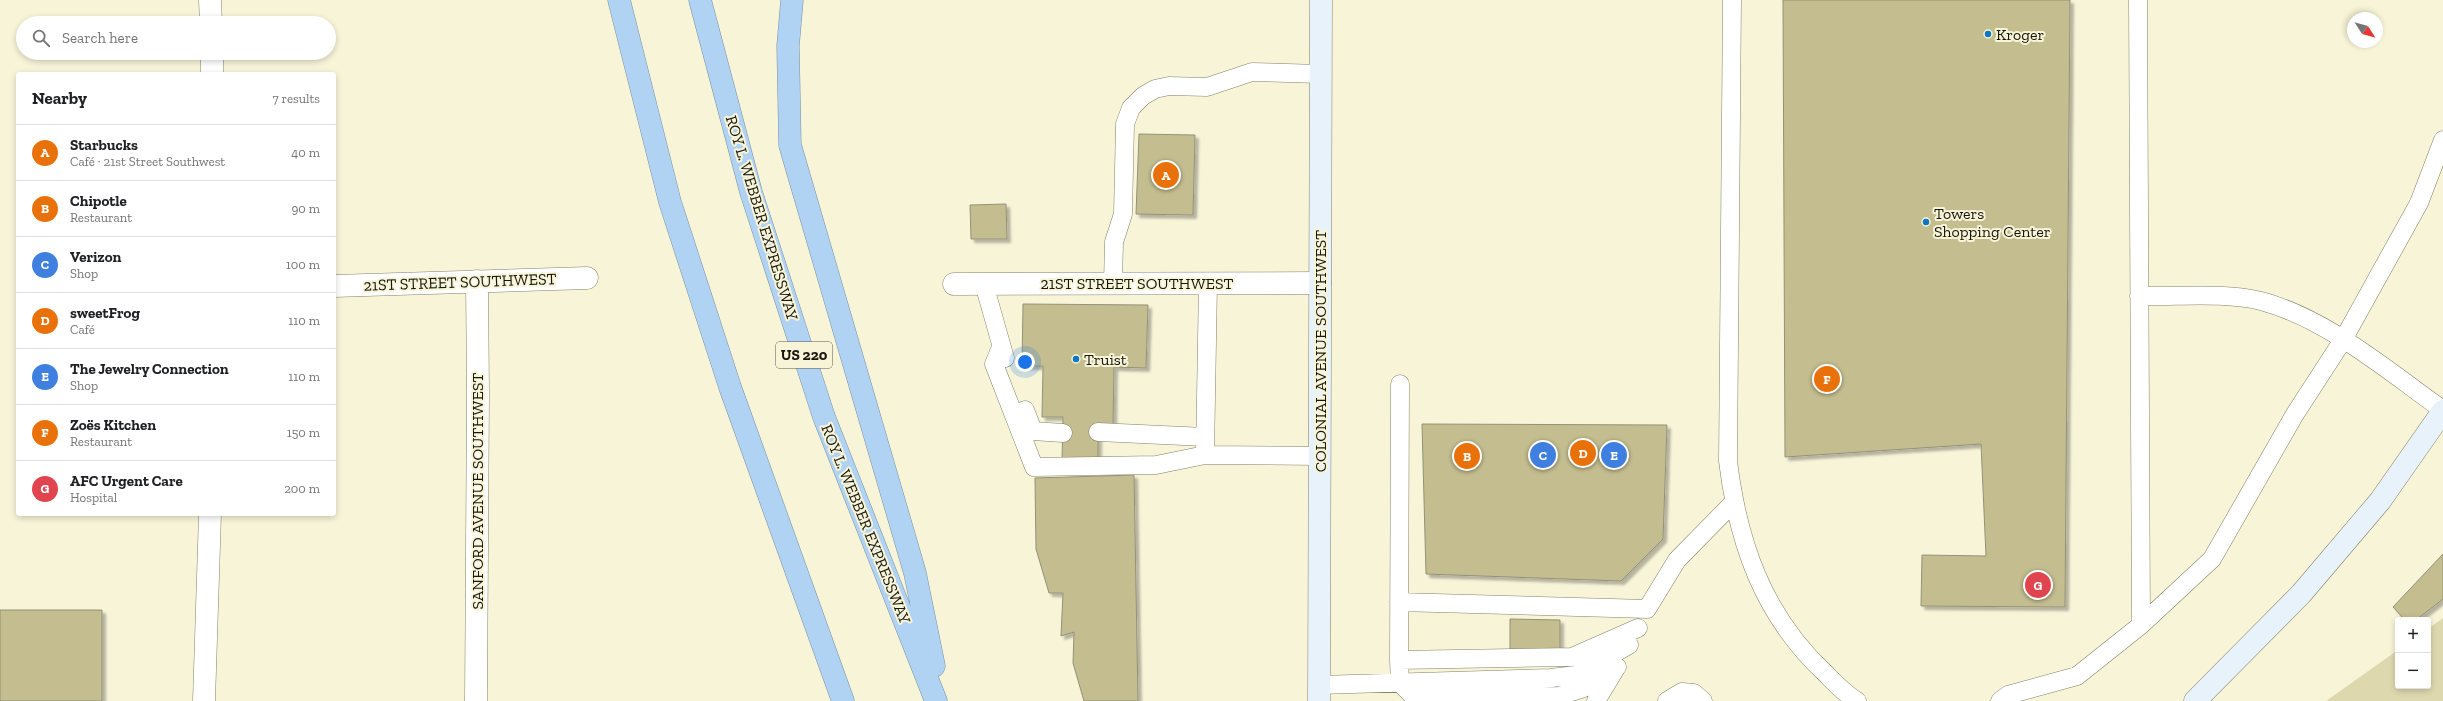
<!DOCTYPE html>
<html lang="en">
<head>
<meta charset="utf-8">
<style>
	body { margin:0; font-family:"Zilla Slab",serif; background:#f2f2f2; color:#202124 }
	.controls { position:absolute; right:12px; bottom:12px; display:grid; overflow:hidden; border-radius:4px; box-shadow:0 2px 6px #0003 }
	.controls button { width:36px; height:36px; display:grid; place-items:center; padding:0; border:0; border-bottom:1px solid #e0e0e0; background:#fff; color:#202124; font:20px sans-serif }
	.compass { position:absolute; left:2347px; top:12px; width:36px; height:36px; border-radius:50%; background:#fff; box-shadow:0 2px 6px #0003; rotate:126deg }
	.you { position:absolute; left:1025px; top:362px; width:14px; height:14px; margin:-10px; border:3px solid #fff; border-radius:50%; background:#1a73e8; box-shadow:0 0 0 6px #1a73e833 }
	.badge { display:grid; place-items:center; width:26px; height:26px; border-radius:50%; background:#0c77c2; color:#fff; font-size:13px; font-weight:700 }
	.pin { position:absolute; translate:-50% -50%; border:2px solid #fff; box-shadow:0 1px 4px #0006 }
	.list { margin:0; padding:0; list-style:none }
	h2 { display:flex; justify-content:space-between; align-items:center; height:52px; margin:0; padding:0 16px; font-size:17px }
	h2 small { font-size:13px; font-weight:400; color:#757577 }
	.list li { display:grid; grid-template-columns:26px 1fr auto; gap:12px; align-items:center; box-sizing:border-box; height:56px; padding:0 16px; border-top:1px solid #e0e0e0 }
	.list b { display:block; font-size:15px; white-space:nowrap }
	.list p { margin:0; font-size:13px; white-space:nowrap; color:#757577 }
	.list em { font-size:13px; font-style:normal; color:#757577 }
	.icon { flex:none; width:22px; height:22px; fill:none; stroke:currentColor; stroke-width:2; stroke-linecap:round; stroke-linejoin:round }
	.map { position:relative; flex:none; width:2443px; height:701px; overflow:hidden }
	.search { position:absolute; background:#fff; box-shadow:0 2px 6px #0003; left:16px; top:16px; width:320px; height:44px; display:flex; align-items:center; gap:10px; box-sizing:border-box; padding:0 14px; border-radius:22px; color:#757577; font-size:15px }
	.panel { position:absolute; background:#fff; box-shadow:0 2px 6px #0003; left:16px; top:72px; width:320px; height:444px; border-radius:4px }
	.map>svg:first-child { display:block }
</style>
</head>
<body>
<div class="map">
<svg width="2443" height="701" viewBox="0 0 2443 701">
	<defs>
		<filter id="shadow"><feDropShadow dx="3.5" dy="3.5" stdDeviation="1" flood-color="#0004"/></filter>
	</defs>
	<rect width="100%" height="100%" fill="#f7f4d8"/>
	<!-- green -->
	<path fill="#ddd8ae" d="M 2443,618 L 2443,701 L 2326,701 L 2398,650 L 2398,686 L 2428,686 L 2428,629 Z"/>
	<!-- building -->
	<path fill="#c3bd8f" stroke="#949178" filter="url(#shadow)" d="M 1783,0 L 2070,0 L 2065,607 L 1921,606 L 1922,555 L 1986,556 L 1981,444 L 1785,457 Z
		M 1139,134 L 1195,135 L 1193,215 L 1136,214 Z
		M 1006,204 L 1007,239 L 971,239 L 970,205 Z
		M 1023,304 L 1148,305 L 1146,368 L 1114,367 L 1113,425 L 1098,425 L 1098,460 L 1062,459 L 1063,417 L 1042,417 L 1043,366 L 1022,366 Z
		M 1422,424 L 1667,425 L 1663,539 L 1621,581 L 1426,574 Z
		M 1134,475 L 1138,701 L 1084,701 L 1073,663 L 1074,632 L 1061,636 L 1063,593 L 1049,593 L 1036,549 L 1035,478 Z
		M 2443,554 L 2443,599 L 2416,620 L 2405,620 L 2393,607 Z
		M 0,610 L 102,610 L 102,701 L 0,701 Z
		M 1510,619 L 1560,620 L 1560,651 L 1510,650 Z"/>
	<g fill="none" stroke-linecap="round" stroke-linejoin="round">
		<defs>
			<path id="lane" d="M 1732,0 L 1728,461 C 1738,543 1763,615 1825,673 C 1835,683 1845,694 1857,701
				M 2138,0 L 2141,625
				M 1113,283 L 1114,242 L 1123,214 L 1125,124 L 1131,108 L 1143,96 L 1155,89 L 1169,86 L 1207,87 L 1252,72 L 1321,74
				M 984,284 L 1005,358
				M 2139,296 C 2179,297 2223,292 2261,301 C 2326,318 2388,371 2443,410
				M 1001,347 L 994,364 L 1034,467 L 1156,465 L 1205,455 L 1320,456
				M 1400,384 L 1399,660 L 1400,683 L 1418,701
				M 1025,410 L 1033,431 L 1063,433
				M 1098,432 L 1205,437
				M 1205,455 L 1208,283
				M 1399,602 L 1647,609 L 1677,560 L 1733,503
				M 1399,660 L 1572,657 L 1638,628
				M 1319,685 L 1551,678 L 1576,675 L 1629,645
				M 1415,697 L 1559,696 L 1584,688 L 1617,667
				M 1596,701 L 1616,668
				M 1667,701 L 1682,692 L 1694,693 L 1703,701
				M 2000,701 L 2008,695 L 2077,676 L 2141,625 L 2212,559 L 2295,414 L 2343,340 L 2419,203 L 2443,140"/>
			<path id="street" d="M 210,0 L 211,23
				M 212,53 L 212,74
				M 954,284 L 1320,283
				M 334,286 L 587,278
				M 204,701 L 210,514
				M 476,701 L 478,394 L 477,281"/>
			<path id="secondary" d="M 1319,701 L 1321,0
				M 2195,701 L 2301,594 L 2380,501 L 2443,411"/>
			<path id="highway" d="M 619,0 L 670,202 L 730,387 L 843,701
				M 700,0 L 751,192 L 824,417 L 936,701
				M 792,0 L 788,46 L 790,145 L 915,573 L 934,666"/>
		</defs>
		<!-- lane casing -->
		<use href="#lane" stroke="#848168" stroke-width="19"/>
		<!-- street casing -->
		<use href="#street" stroke="#848168" stroke-width="23"/>
		<!-- secondary casing -->
		<use href="#secondary" stroke="#848168" stroke-width="23"/>
		<!-- highway casing -->
		<use href="#highway" stroke="#7a90a2" stroke-width="23"/>
		<!-- lane -->
		<use href="#lane" stroke="#fff" stroke-width="18"/>
		<!-- street -->
		<use href="#street" stroke="#fff" stroke-width="22"/>
		<!-- secondary -->
		<use href="#secondary" stroke="#e7f2fb" stroke-width="22"/>
		<!-- highway -->
		<use href="#highway" stroke="#b0d2f3" stroke-width="22"/>
	</g>
	<!-- markers -->
	<g fill="#0c77c2" stroke="#f7f4d8" stroke-width="1.5">
		<circle cx="1988" cy="34" r="4"/>
		<circle cx="1926" cy="222" r="4"/>
		<circle cx="1076" cy="359" r="4"/>
	</g>
	<g text-anchor="middle" dominant-baseline="central" stroke-width="4" stroke-linejoin="round" paint-order="stroke">
		<!-- shield labels -->
		<rect fill="#f7f4d8" stroke="#5a594a" stroke-width="1" x="776" y="342" width="56" height="26" rx="3"/>
		<g font-size="15" font-weight="bold" fill="#17160d">
			<text x="804" y="355">US 220</text>
		</g>
		<!-- poi labels -->
		<g font-size="16" fill="#17160d" stroke="#f7f4d8" text-anchor="start">
			<text x="1996" y="34">Kroger</text>
			<text x="1934" y="213">Towers<tspan x="1934" dy="18">Shopping Center</tspan></text>
			<text x="1084" y="359">Truist</text>
		</g>
		<!-- street labels -->
		<g font-size="16" fill="#17160d" stroke="#f7f4d8">
			<text transform="translate(762 218) rotate(73)">ROY L. WEBBER EXPRESSWAY</text>
			<text transform="translate(460 282) rotate(-2)">21ST STREET SOUTHWEST</text>
			<text x="1137" y="283">21ST STREET SOUTHWEST</text>
			<text transform="translate(1320 351) rotate(-90)">COLONIAL AVENUE SOUTHWEST</text>
			<text transform="translate(477 491) rotate(-90)">SANFORD AVENUE SOUTHWEST</text>
			<text transform="translate(866 524) rotate(68)">ROY L. WEBBER EXPRESSWAY</text>
		</g>
	</g>
</svg>
<div class="controls">
<button>+</button>
<button>−</button>
</div>
<svg class="compass" viewBox="-18 -18 36 36"><path d="M0-13l5 13h-10z" fill="#e53935"/><path d="M0 13l5-13h-10z" fill="#757577"/></svg>
<div class="you"></div>
<div class="pin badge" style="left:1166px;top:175px;background:#e8710a">A</div>
<div class="pin badge" style="left:1467px;top:456px;background:#e8710a">B</div>
<div class="pin badge" style="left:1543px;top:455px;background:#3f7fe0">C</div>
<div class="pin badge" style="left:1583px;top:453px;background:#e8710a">D</div>
<div class="pin badge" style="left:1614px;top:455px;background:#3f7fe0">E</div>
<div class="pin badge" style="left:1827px;top:379px;background:#e8710a">F</div>
<div class="pin badge" style="left:2038px;top:585px;background:#e0444e">G</div>
<div class="search"><svg class="icon" aria-label="search" viewBox="0 0 24 24"><circle cx="10" cy="10" r="6"/><path d="M15 15l6 6"/></svg>Search here</div>
<section class="panel">
<h2>Nearby<small>7 results</small></h2>
<ul class="list">
<li><span class="badge" style="background:#e8710a">A</span><div><b>Starbucks</b><p>Café · 21st Street Southwest</p></div><em>40 m</em></li>
<li><span class="badge" style="background:#e8710a">B</span><div><b>Chipotle</b><p>Restaurant</p></div><em>90 m</em></li>
<li><span class="badge" style="background:#3f7fe0">C</span><div><b>Verizon</b><p>Shop</p></div><em>100 m</em></li>
<li><span class="badge" style="background:#e8710a">D</span><div><b>sweetFrog</b><p>Café</p></div><em>110 m</em></li>
<li><span class="badge" style="background:#3f7fe0">E</span><div><b>The Jewelry Connection</b><p>Shop</p></div><em>110 m</em></li>
<li><span class="badge" style="background:#e8710a">F</span><div><b>Zoës Kitchen</b><p>Restaurant</p></div><em>150 m</em></li>
<li><span class="badge" style="background:#e0444e">G</span><div><b>AFC Urgent Care</b><p>Hospital</p></div><em>200 m</em></li>
</ul>
</section>
</div>
</body>
</html>
